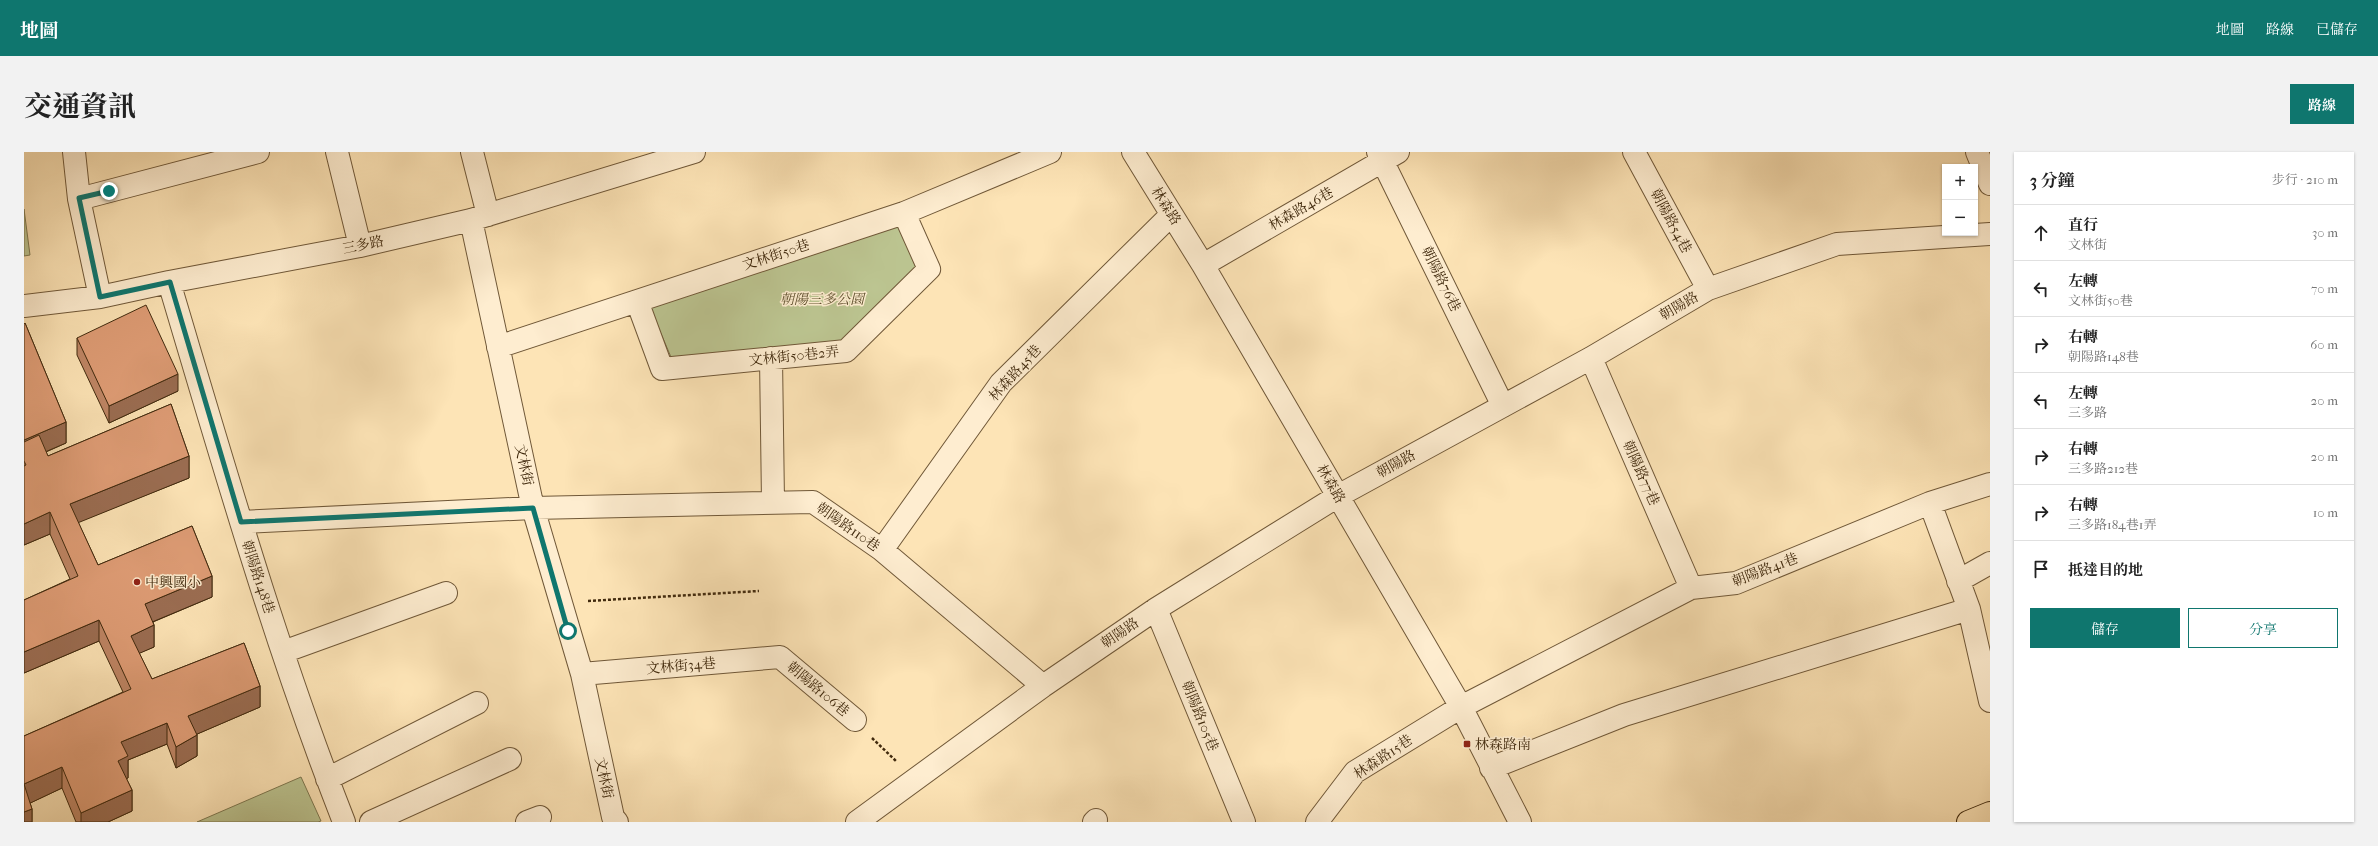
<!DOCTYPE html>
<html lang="zh-TW">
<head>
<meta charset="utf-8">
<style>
	body { margin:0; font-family:"IM FELL French Canon","Noto Serif TC",serif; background:#f2f2f2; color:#222 }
	.controls { position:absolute; right:12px; top:12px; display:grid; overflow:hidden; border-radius:0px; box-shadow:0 1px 3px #0004 }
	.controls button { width:36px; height:36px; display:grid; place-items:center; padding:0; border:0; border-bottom:1px solid #e0e0e0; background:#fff; color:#222; font:20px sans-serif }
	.stop { position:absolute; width:12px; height:12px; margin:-9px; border:3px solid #0f766e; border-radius:50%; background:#fff }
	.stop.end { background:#0f766e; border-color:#fff; box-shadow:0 1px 4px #0008 }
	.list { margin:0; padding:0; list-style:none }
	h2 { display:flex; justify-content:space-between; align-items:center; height:52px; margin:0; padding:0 16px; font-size:17px }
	h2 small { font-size:13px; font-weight:400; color:#767676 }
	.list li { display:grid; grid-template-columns:26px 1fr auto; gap:12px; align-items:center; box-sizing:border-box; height:56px; padding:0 16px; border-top:1px solid #e0e0e0 }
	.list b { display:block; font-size:15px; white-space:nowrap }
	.list p { margin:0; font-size:13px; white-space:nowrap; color:#767676 }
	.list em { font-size:13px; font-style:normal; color:#767676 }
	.actions { display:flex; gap:8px; padding:12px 16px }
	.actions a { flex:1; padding:9px 0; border:1px solid #0f766e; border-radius:0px; text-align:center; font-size:14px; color:#0f766e }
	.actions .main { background:#0f766e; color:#fff }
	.icon { flex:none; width:22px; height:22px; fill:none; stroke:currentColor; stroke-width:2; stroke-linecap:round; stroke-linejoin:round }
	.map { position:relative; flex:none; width:1966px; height:670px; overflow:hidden; border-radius:0px }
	header { display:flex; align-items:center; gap:24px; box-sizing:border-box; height:56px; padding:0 20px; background:#0f766e; color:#fff }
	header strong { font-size:19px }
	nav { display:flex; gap:22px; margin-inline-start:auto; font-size:14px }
	.intro { display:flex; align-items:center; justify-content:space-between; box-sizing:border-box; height:96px; padding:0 24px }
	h1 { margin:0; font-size:28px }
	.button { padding:10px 18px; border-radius:0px; background:#0f766e; color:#fff; font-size:14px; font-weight:700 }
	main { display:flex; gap:24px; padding:0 24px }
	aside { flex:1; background:#fff; border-radius:0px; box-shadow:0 1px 3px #0004 }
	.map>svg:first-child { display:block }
</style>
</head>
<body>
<header>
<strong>地圖</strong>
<nav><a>地圖</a><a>路線</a><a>已儲存</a></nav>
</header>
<div class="intro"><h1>交通資訊</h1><a class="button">路線</a></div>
<main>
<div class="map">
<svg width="1966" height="670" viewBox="0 0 1966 670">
	<rect width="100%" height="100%" fill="#fde4b6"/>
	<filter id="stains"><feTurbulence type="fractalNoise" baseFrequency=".005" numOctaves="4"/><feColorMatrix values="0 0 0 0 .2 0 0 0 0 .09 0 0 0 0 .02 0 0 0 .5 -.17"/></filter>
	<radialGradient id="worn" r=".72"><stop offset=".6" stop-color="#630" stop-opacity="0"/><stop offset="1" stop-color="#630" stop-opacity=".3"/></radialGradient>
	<!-- green -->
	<path fill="#bcc591" stroke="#7e7850" d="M 0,57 L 6,103 L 0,104 Z
		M 876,73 L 892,116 L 819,191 L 647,205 L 626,156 Z
		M 277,625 L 297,669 L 294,670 L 173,670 Z"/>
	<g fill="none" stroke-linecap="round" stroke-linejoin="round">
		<defs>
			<path id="minor" d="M 50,0 L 55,47 L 76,145
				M 313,0 L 336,94
				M 448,0 L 464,63
				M 1109,0 L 1179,113 L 1437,555 L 1496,670
				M 1354,0 L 1479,254
				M 1610,0 L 1684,137
				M 1953,0 L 1966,32
				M 55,47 L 234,0
				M 447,68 L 509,356 L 558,522 L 589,665 L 593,670
				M 1179,113 L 1374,0
				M 145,130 C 199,311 251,494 320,670
				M 613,149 L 638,217 L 822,199 L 905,117 L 880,61
				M 0,154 L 76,145 L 145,130 L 336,94 L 447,68 L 670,0
				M 474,195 L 880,61 L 1026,0
				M 747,206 L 749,350
				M 1567,206 L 1667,436
				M 1906,351 L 1945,457 L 1966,549
				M 217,370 L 509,356 L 789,350 L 858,398 L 1019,534
				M 858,398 L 977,231 L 1147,63
				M 1934,429 L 1966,411
				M 1132,457 L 1220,670
				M 259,500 L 422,441
				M 558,522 L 756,505 L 831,568
				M 1467,616 L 1600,563 L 1945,457
				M 303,627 L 453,551
				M 347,670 L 486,607
				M 503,670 L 516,665
				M 833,670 L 1019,534 L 1132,457 L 1314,344 L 1567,206 L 1684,137 L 1813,92 L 1966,82
				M 1070,670 L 1072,668
				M 1293,670 L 1331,620 L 1437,555 L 1667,436 L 1712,431 L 1906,351 L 1966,332"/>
			<path id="major" d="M 1944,670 L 1966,661"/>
		</defs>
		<!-- minor casing -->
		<use href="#minor" stroke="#705838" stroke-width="24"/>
		<!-- major casing -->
		<use href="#major" stroke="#412a0e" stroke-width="24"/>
		<!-- path -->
		<path stroke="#412a0e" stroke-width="2.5" stroke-dasharray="3 2" stroke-linecap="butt" d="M 564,449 L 735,439
			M 848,586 L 872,609"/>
		<!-- minor -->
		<use href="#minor" stroke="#feedd0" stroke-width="22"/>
		<!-- major -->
		<use href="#major" stroke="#fde4b6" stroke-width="22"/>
	</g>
	<!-- wall -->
	<path fill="#bf8665" stroke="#412a0e" d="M 1,171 L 42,270 L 42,291 L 22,300 L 24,304 L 147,252 L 165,304 L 165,326 L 54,370 L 74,413 L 168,374 L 188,424 L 188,445 L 129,470 L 130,473 L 130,495 L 115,501 L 128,527 L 220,491 L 236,534 L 236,555 L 173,582 L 173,604 L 152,616 L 143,592 L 104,608 L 104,626 L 102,626 L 108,638 L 108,659 L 84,670 L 52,670 L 38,636 L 6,651 L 8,657 L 8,670 L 0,670 L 0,584 L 99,540 L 75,489 L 0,521 L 0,448 L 46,427 L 26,382 L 0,393 L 0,172 Z
		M 53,186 L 154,239 L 85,271 L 53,203 Z"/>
	<!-- shaded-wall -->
	<path fill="#9b6d52" stroke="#412a0e" d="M 154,222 L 154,239 L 85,271 L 85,254 Z
		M 42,270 L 42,291 L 0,309 L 0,288 Z
		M 165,304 L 165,326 L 46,374 L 46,352 Z
		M 26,360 L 26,382 L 0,393 L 0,372 Z
		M 188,424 L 188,445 L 121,473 L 121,452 Z
		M 75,468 L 75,489 L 0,521 L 0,500 Z
		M 130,473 L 130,495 L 107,505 L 107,484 Z
		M 236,534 L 236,555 L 164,586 L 164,564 Z
		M 143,571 L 143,592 L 104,608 L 104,626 L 94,630 L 94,609 L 97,590 Z
		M 173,583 L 173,604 L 152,616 L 152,595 Z
		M 38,615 L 38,636 L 0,654 L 0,632 Z
		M 108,638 L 108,659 L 84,670 L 57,670 L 57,661 Z
		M 8,657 L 8,670 L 0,670 L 0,660 Z"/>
	<!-- building -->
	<path fill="#de9c75" stroke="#412a0e" d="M 122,153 L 154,222 L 85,254 L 53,186 Z
		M 1,171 L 42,270 L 0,288 L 0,172 Z
		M 147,252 L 165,304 L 46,352 L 74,413 L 168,374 L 188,424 L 121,452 L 130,473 L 107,484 L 128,527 L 220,491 L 236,534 L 164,564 L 173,583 L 152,595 L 143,571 L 97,590 L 104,604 L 94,609 L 108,638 L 57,661 L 38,615 L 0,632 L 8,657 L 0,660 L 0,584 L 107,537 L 75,468 L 0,500 L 0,448 L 54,424 L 26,360 L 0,372 L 0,314 L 2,313 L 0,309 L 0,290 L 15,283 L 24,304 Z"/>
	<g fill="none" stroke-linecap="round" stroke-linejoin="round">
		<!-- route -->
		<path stroke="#0f766e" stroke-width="5" d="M 85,39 L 55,46 L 76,145 L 146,130 L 217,370 L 509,356 L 544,479"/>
	</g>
	<!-- markers -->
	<g fill="#8f2418" stroke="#feedd0" stroke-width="1.5">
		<circle cx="113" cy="430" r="4"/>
		<rect x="1439" y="588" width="8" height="8" rx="2"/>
	</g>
	<g text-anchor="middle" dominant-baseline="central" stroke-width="3" stroke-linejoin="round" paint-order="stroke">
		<!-- street labels -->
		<g font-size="14" fill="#412a0e" stroke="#feedd0">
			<text transform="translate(1142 54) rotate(58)">林森路</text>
			<text transform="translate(1277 57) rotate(-30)">林森路46巷</text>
			<text transform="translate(1647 69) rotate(62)">朝陽路54巷</text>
			<text transform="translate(339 93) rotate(-12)">三多路</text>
			<text transform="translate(752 103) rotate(-18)">文林街50巷</text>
			<text transform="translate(1417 127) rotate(64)">朝陽路76巷</text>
			<text transform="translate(1655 154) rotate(-30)">朝陽路</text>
			<text transform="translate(770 204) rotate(-6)">文林街50巷2弄</text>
			<text transform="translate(991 221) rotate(-48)">林森路45巷</text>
			<text transform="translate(1372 312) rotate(-29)">朝陽路</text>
			<text transform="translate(500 313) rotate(78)">文林街</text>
			<text transform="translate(1617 321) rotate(66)">朝陽路77巷</text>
			<text transform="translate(1307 332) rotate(60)">林森路</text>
			<text transform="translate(824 375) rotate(35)">朝陽路110巷</text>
			<text transform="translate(1741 418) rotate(-21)">朝陽路41巷</text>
			<text transform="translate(234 425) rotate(72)">朝陽路148巷</text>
			<text transform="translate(1096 481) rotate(-34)">朝陽路</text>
			<text transform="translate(657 514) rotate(-5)">文林街34巷</text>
			<text transform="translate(794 537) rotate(40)">朝陽路106巷</text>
			<text transform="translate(1176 564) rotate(68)">朝陽路105巷</text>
			<text transform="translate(1359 605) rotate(-34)">林森路15巷</text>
			<text transform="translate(580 626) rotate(78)">文林街</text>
		</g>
		<!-- park labels -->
		<g font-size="14" font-style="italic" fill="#60512f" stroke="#feedd0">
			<text x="798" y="147">朝陽三多公園</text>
		</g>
		<!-- poi labels -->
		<g font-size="14" fill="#412a0e" stroke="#feedd0" text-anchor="start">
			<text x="121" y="430">中興國小</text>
			<text x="1451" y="592">林森路南</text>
		</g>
	</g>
	<rect width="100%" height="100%" filter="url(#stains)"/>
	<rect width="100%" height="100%" fill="url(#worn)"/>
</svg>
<div class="controls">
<button>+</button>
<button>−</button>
</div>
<div class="stop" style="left:544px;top:479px"></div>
<div class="stop end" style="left:85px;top:39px"></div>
</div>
<aside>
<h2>3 分鐘<small>步行 · 210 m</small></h2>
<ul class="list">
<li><svg class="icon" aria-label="ahead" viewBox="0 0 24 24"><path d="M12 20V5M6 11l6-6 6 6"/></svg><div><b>直行</b><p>文林街</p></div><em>30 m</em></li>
<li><svg class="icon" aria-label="left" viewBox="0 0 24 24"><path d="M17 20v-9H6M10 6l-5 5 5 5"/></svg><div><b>左轉</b><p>文林街50巷</p></div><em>70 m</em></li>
<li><svg class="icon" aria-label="right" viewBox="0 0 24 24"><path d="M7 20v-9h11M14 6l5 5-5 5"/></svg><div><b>右轉</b><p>朝陽路148巷</p></div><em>60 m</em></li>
<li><svg class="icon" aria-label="left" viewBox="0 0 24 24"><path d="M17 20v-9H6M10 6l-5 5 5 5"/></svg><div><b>左轉</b><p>三多路</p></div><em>20 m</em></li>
<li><svg class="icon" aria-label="right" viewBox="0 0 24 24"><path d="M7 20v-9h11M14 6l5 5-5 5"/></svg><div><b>右轉</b><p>三多路212巷</p></div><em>20 m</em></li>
<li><svg class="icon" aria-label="right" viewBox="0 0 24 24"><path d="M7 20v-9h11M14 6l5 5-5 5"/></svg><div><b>右轉</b><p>三多路184巷1弄</p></div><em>10 m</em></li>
<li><svg class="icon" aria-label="arrive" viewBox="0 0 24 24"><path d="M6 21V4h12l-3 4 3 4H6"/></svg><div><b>抵達目的地</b></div></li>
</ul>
<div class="actions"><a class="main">儲存</a><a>分享</a></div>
</aside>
</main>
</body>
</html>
